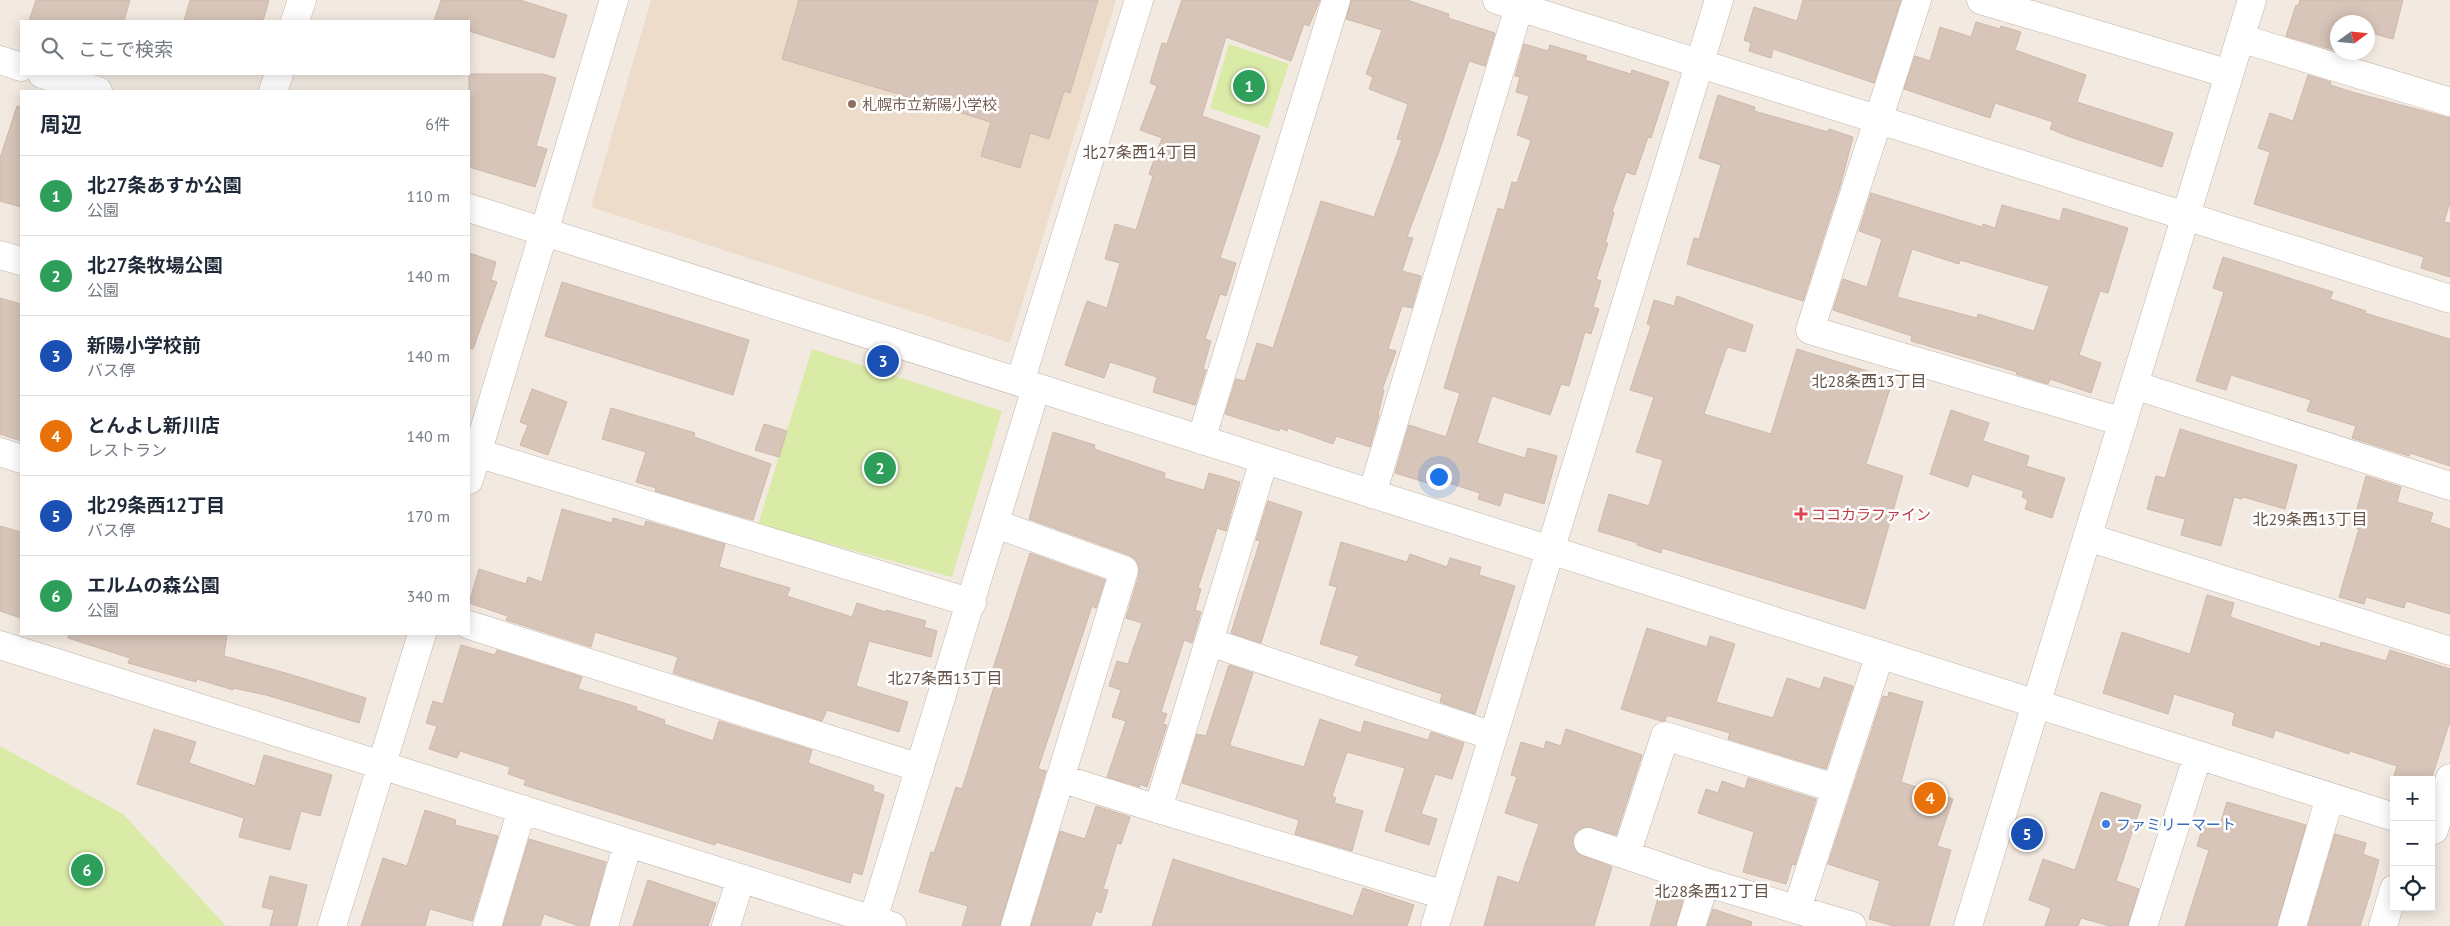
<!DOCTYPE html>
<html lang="ja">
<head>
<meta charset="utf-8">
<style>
	body { margin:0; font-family:"PT Sans","Noto Sans JP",sans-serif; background:#f2f2f3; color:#1f2937 }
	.controls { position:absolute; right:15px; bottom:15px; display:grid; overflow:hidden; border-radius:0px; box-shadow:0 2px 12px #0003 }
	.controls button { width:45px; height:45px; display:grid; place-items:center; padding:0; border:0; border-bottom:1px solid #e0e1e3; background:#fff; color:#1f2937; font:25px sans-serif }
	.compass { position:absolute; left:2330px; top:15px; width:45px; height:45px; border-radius:50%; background:#fff; box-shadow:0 2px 12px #0003; rotate:75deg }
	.you { position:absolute; left:1438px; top:476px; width:18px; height:18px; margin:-12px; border:4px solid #fff; border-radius:50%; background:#1a73e8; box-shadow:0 0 0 8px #1a73e833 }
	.badge { display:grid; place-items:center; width:32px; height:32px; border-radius:50%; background:#ea580c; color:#fff; font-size:16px; font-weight:700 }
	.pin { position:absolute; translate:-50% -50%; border:2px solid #fff; box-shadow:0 1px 5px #0006 }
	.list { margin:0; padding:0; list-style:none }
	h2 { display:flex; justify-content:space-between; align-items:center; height:65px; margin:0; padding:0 20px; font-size:21px }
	h2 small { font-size:16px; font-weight:400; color:#747a83 }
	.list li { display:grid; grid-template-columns:32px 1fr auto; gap:15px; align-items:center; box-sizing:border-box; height:80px; padding:0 20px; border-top:1px solid #e0e1e3 }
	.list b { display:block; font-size:19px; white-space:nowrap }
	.list p { margin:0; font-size:16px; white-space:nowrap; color:#747a83 }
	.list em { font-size:16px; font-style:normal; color:#747a83 }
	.icon { flex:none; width:28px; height:28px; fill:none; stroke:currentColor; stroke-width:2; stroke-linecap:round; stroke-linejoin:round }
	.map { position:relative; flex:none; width:2450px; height:926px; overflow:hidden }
	.search { position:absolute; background:#fff; box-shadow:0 2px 12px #0003; left:20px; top:20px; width:450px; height:55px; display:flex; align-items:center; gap:12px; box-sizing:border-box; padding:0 18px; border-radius:0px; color:#747a83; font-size:19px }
	.panel { position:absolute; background:#fff; box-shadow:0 2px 12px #0003; left:20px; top:90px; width:450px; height:545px; border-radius:0px }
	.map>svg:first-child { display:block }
</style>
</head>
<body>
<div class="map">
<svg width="2450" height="926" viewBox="0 0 2450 926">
	<rect width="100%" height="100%" fill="#f2eae1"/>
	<!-- education -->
	<path fill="#eddcca" d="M 651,0 L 1116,0 L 1010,343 L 591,207 Z"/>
	<!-- green -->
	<path fill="#daeaa7" d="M 1229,44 L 1289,64 L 1268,128 L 1210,108 Z
		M 812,349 L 1002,411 L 952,577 L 758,525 Z
		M 0,746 L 123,814 L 226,926 L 0,926 Z"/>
	<!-- building -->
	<path fill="#d7c5b9" stroke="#cfb8a9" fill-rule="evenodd" d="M 36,0 L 130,0 L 124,21 L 29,21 Z
		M 190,0 L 269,0 L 263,21 L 184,21 Z
		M 441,0 L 520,0 L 567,15 L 554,58 L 469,31 L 469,21 L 434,21 Z
		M 799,0 L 1098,0 L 1070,93 L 1064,91 L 1049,139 L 1030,133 L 1020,168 L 981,156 L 991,122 L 782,59 Z
		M 1182,0 L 1320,0 L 1309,26 L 1304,24 L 1291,61 L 1226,37 L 1202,116 L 1260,136 L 1220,258 L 1236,263 L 1226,296 L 1220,294 L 1205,339 L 1211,341 L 1203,369 L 1206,370 L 1195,405 L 1153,392 L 1157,377 L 1110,362 L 1104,378 L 1065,365 L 1087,301 L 1107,308 L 1120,263 L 1105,259 L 1115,224 L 1136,230 L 1153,176 L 1149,174 L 1162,138 L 1140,130 L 1157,86 L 1150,83 L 1162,43 L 1167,44 Z
		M 1351,0 L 1407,0 L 1449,14 L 1448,18 L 1495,33 L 1485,66 L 1469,61 L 1440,149 L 1407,237 L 1413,238 L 1402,271 L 1421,276 L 1412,308 L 1402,306 L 1388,349 L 1396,351 L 1382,390 L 1384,390 L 1378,415 L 1379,415 L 1370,447 L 1336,436 L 1333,444 L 1288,428 L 1287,431 L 1280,428 L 1279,431 L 1225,414 L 1236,379 L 1245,381 L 1257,343 L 1273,348 L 1321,201 L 1374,217 L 1402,140 L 1397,139 L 1408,104 L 1369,89 L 1373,77 L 1366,74 L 1382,30 L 1346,19 Z
		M 1803,0 L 1901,0 L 1874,83 L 1773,49 L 1771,58 L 1749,51 L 1751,43 L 1744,40 L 1754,7 L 1797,21 Z
		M 2300,0 L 2403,0 L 2393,39 L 2368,32 L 2368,22 L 2338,22 L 2338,51 L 2286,36 L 2296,5 L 2298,6 Z
		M 1976,22 L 2000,29 L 2001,26 L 2021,32 L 2015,50 L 2086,75 L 2077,102 L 2173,133 L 2162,167 L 2073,138 L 2050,129 L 2053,122 L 1995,103 L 1990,118 L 1904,89 L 1915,56 L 1930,61 L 1940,27 L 1971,37 Z
		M 1524,44 L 1548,51 L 1550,45 L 1587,56 L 1585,60 L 1631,74 L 1632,70 L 1669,82 L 1651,138 L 1648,137 L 1635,175 L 1626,172 L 1612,212 L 1614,213 L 1605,243 L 1608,243 L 1596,279 L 1601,281 L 1593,307 L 1599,309 L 1591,334 L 1585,332 L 1569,386 L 1561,384 L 1550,415 L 1492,396 L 1477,443 L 1525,458 L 1528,448 L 1557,456 L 1544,504 L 1504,492 L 1500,506 L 1478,499 L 1480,493 L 1430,477 L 1428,483 L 1395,473 L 1409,425 L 1446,437 L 1460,393 L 1444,388 L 1498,208 L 1504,210 L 1512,182 L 1517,183 L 1531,140 L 1517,135 L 1529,96 L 1516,92 L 1520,77 L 1515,76 Z
		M 469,74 L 543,74 L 556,78 L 536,146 L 547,149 L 535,187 L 469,167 Z
		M 2308,75 L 2331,82 L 2330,85 L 2352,92 L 2450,118 L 2450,202 L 2444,222 L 2450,223 L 2450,277 L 2421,268 L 2424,257 L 2254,204 L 2270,152 L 2258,148 L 2270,113 L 2293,121 Z
		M 1718,95 L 1755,107 L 1754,111 L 1828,132 L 1829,129 L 1853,137 L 1841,183 L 1803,301 L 1687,264 L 1694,238 L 1699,239 L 1721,165 L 1699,158 Z
		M 17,106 L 21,107 L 21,207 L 0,201 L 0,158 Z
		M 1871,193 L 1982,227 L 1983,224 L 1995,228 L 2002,205 L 2060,221 L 2063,208 L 2128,228 L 2108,293 L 2100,291 L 2079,355 L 2101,363 L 2091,393 L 2050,379 L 2048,384 L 2016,374 L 2017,372 L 1911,341 L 1912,336 L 1833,310 L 1843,279 L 1867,287 L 1882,239 L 1859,231 ZM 1912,249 L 1959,264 L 1960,260 L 2049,286 L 2034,331 L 1978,314 L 1977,318 L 1897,297 Z
		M 469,253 L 496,262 L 491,280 L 497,282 L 473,349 L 469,348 Z
		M 2223,257 L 2333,292 L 2330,299 L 2366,311 L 2365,313 L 2450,339 L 2450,466 L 2410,453 L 2409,456 L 2352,438 L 2356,426 L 2307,411 L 2311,400 L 2231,375 L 2226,390 L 2196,381 L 2224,292 L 2213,288 Z
		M 562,282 L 749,340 L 733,395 L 545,336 Z
		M 1677,296 L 1753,325 L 1745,352 L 1728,347 L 1726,350 L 1704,414 L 1771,434 L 1797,349 L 1893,379 L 1866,464 L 1903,476 L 1865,609 L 1662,548 L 1661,553 L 1637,545 L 1638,543 L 1598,531 L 1609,494 L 1649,506 L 1663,460 L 1636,452 L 1654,397 L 1630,390 L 1651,326 L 1647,324 L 1654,300 L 1674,306 Z
		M 0,298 L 21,304 L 21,441 L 0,434 Z
		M 532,389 L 567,402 L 548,455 L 520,445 L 528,425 L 520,422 Z
		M 611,408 L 695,433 L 694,437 L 771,464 L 753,520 L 655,491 L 656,488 L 636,482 L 646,452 L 602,439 Z
		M 1951,410 L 1989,423 L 1983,441 L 2029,456 L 2026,466 L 2065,478 L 2052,518 L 2025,509 L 2028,500 L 2022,497 L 2024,491 L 1972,474 L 1968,487 L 1930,474 Z
		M 764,424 L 787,431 L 779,457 L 755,450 Z
		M 2180,429 L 2297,465 L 2285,509 L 2243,497 L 2242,499 L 2234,497 L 2221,546 L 2181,535 L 2185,519 L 2147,509 L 2156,476 L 2165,478 Z
		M 1053,432 L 1095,445 L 1094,449 L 1165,473 L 1164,478 L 1204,490 L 1209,473 L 1240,482 L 1226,531 L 1217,528 L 1198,588 L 1201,589 L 1195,610 L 1201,612 L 1192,643 L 1184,640 L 1161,712 L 1167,714 L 1163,724 L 1167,725 L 1147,787 L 1140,784 L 1140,787 L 1107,777 L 1126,721 L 1112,717 L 1121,690 L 1109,686 L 1117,661 L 1128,664 L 1142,623 L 1126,618 L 1139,575 L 1139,566 L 1135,559 L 1129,555 L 1029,519 Z
		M 2366,476 L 2401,487 L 2397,502 L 2433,513 L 2430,522 L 2450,529 L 2450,614 L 2406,601 L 2404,608 L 2366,597 L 2364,604 L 2339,597 L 2359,529 L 2352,527 Z
		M 1268,501 L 1302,512 L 1261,643 L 1231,633 L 1260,541 L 1256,540 Z
		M 562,509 L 612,523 L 613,518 L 644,527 L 646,521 L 725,544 L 719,567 L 790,588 L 787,596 L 852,617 L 857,603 L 886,612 L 886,610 L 926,621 L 924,627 L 937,631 L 931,657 L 869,641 L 856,686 L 908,702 L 899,732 L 827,710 L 822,721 L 673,673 L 678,657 L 595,632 L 591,647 L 506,620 L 508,616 L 469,603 L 479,569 L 526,584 L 528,577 L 542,582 Z
		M 0,526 L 21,532 L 21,618 L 0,611 Z
		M 1341,542 L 1407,562 L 1410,554 L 1447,567 L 1450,558 L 1481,567 L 1479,575 L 1515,586 L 1475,714 L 1440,702 L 1442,694 L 1355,665 L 1359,656 L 1320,644 L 1337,587 L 1329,585 Z
		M 1030,553 L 1105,580 L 1096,608 L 1092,606 L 1038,769 L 1046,771 L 1000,926 L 962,926 L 968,906 L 919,892 L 931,852 L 934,853 L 956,787 L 962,789 L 994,687 L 988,684 Z
		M 2207,595 L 2234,603 L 2230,617 L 2320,647 L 2321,642 L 2386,661 L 2390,650 L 2450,669 L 2450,721 L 2431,780 L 2394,780 L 2394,783 L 2392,782 L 2397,766 L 2350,751 L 2349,754 L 2275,730 L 2273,738 L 2232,725 L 2235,713 L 2174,694 L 2168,714 L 2103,693 L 2122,632 L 2190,654 Z
		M 1647,628 L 1707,647 L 1710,636 L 1735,644 L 1716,702 L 1773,718 L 1787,678 L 1820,689 L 1824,677 L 1853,686 L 1826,769 L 1728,739 L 1730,733 L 1670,716 L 1666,716 L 1665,721 L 1661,721 L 1621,709 Z
		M 69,634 L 227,634 L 224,656 L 289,674 L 366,698 L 359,723 L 266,695 L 233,688 L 233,690 L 197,679 L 196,682 L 128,663 L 130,658 L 68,638 Z
		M 461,645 L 495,655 L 497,650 L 582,677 L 578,689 L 637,707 L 636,710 L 665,720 L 664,724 L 713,741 L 719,721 L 812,750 L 808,763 L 874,786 L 873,791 L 884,795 L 862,875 L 853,872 L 850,883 L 716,842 L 715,845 L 524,785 L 526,780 L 508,774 L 510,767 L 460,751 L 457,758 L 429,749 L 437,726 L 426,723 L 433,701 L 443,704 Z
		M 1229,665 L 1253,673 L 1230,744 L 1231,746 L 1304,767 L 1320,719 L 1361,733 L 1364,721 L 1428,740 L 1431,732 L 1464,743 L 1452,779 L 1435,774 L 1421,814 L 1437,819 L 1429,845 L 1385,831 L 1405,768 L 1347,752 L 1332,796 L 1336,798 L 1334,803 L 1363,811 L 1352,851 L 1295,834 L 1299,820 L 1182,783 L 1197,734 L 1206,736 Z
		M 1889,692 L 1923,702 L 1901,782 L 1953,799 L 1937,846 L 1951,850 L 1929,926 L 1894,926 L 1869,919 L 1880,881 L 1828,864 L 1883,696 L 1888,697 Z
		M 154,729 L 196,742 L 189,763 L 255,786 L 264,755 L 332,775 L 320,816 L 301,811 L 290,850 L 239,837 L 244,818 L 137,784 Z
		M 1566,729 L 1642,755 L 1616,835 L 1585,827 L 1578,830 L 1573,837 L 1573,845 L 1577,853 L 1612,867 L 1594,926 L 1484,926 L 1498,876 L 1519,883 L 1539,824 L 1505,813 L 1517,777 L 1511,775 L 1521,742 L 1544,749 L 1546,741 L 1561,746 Z
		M 1748,778 L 1816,799 L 1795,865 L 1792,864 L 1786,884 L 1743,872 L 1754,832 L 1698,813 L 1706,789 L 1718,793 L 1722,781 L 1745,789 Z
		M 2101,792 L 2141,805 L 2116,881 L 2139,889 L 2128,926 L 2110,926 L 2081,918 L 2078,926 L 2045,926 L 2051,908 L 2029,900 L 2043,859 L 2075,870 Z
		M 2227,802 L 2306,825 L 2277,926 L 2185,926 L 2209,850 L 2197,846 L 2204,822 L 2219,827 Z
		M 1096,806 L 1130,817 L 1121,844 L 1117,843 L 1103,889 L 1108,890 L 1101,913 L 1096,911 L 1091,926 L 1031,926 L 1060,831 L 1085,839 Z
		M 425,810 L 456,820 L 455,825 L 498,836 L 472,921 L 430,909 L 425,926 L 361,926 L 383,858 L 407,866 Z
		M 2335,834 L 2366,843 L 2363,854 L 2379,860 L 2370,894 L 2360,926 L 2308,926 Z
		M 529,839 L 606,862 L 589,926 L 579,926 L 544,914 L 540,926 L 503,926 Z
		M 1173,859 L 1353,916 L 1363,888 L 1414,905 L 1407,926 L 1152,926 Z
		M 270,876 L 307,885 L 297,926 L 270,926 L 274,910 L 262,907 Z
		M 648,880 L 716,903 L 708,926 L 633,926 Z
		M 1662,884 L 1685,892 L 1676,926 L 1650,926 Z
		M 1713,909 L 1752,922 L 1751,926 L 1707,926 Z"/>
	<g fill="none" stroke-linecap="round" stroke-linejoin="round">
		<defs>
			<path id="minor" d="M 1497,0 L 2450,299
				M 1917,0 L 1810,330 L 2123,422
				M 1981,0 L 2229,74
				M 295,21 L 302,0
				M 2240,38 L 2450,102
				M 0,60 L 21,67
				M 42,74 L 98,91
				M 273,91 L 279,74
				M 469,208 L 2394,817
				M 0,255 L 21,261
				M 1020,382 L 1139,0
				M 2134,385 L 2450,486
				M 1201,440 L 1336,0
				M 0,452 L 21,459
				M 477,453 L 972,603
				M 469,480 L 614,0
				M 1372,494 L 1519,7
				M 996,524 L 1124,570 L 1015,926
				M 2087,537 L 2450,651
				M 469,625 L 920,768
				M 1209,642 L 1493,736
				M 0,645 L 892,926
				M 1060,778 L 1158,809 L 1444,895
				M 1158,809 L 1264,460
				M 2434,830 L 2450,778
				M 1588,842 L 1705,882 L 1852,926
				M 1626,855 L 1665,736 L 1835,788
				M 1797,909 L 1880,654
				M 332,926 L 422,634
				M 487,926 L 522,809
				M 604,926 L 628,843
				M 726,926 L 741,878
				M 871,926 L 1036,388
				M 1435,926 L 1719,0
				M 1691,926 L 1705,882
				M 1968,926 L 2252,0
				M 2143,926 L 2198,755
				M 2292,926 L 2330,797
				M 2383,926 L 2394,889"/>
		</defs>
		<!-- minor casing -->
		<use href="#minor" stroke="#c1b2a7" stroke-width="29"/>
		<!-- minor -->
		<use href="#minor" stroke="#fff" stroke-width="28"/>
	</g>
	<!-- markers -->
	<circle fill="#8d6e63" stroke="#fff" stroke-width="2" cx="852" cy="104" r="5"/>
	<path fill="#e0444e" stroke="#fff" stroke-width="2" d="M1798.5 506.5h5v5h5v5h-5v5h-5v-5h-5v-5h5z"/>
	<circle fill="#3f7fe0" stroke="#fff" stroke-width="2" cx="2106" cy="824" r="5"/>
	<g text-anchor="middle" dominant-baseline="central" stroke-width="5" stroke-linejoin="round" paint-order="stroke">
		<!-- education labels -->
		<g font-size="15" fill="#785e54" stroke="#fff" text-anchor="start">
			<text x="862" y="104">札幌市立新陽小学校</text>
		</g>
		<!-- health labels -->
		<g font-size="15" fill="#be3a42" stroke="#fff" text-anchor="start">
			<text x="1811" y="514">ココカラファイン</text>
		</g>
		<!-- shop labels -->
		<g font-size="15" fill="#366cbe" stroke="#fff" text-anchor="start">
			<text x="2116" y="824">ファミリーマート</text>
		</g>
		<!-- neighbourhood labels -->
		<g font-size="16" fill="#675448" stroke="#fff">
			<text x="1140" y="152">北27条西14丁目</text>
			<text x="1869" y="381">北28条西13丁目</text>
			<text x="2310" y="519">北29条西13丁目</text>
			<text x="945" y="678">北27条西13丁目</text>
			<text x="1712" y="891">北28条西12丁目</text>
		</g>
	</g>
</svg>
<div class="controls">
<button>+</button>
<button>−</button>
<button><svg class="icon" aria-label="locate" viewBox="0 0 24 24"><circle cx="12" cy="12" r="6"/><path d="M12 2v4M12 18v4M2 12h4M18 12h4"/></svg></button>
</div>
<svg class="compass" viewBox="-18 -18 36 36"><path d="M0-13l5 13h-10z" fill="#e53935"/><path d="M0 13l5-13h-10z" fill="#747a83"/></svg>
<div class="you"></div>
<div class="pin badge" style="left:1249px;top:86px;background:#2e9e5b">1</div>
<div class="pin badge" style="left:880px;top:468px;background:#2e9e5b">2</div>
<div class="pin badge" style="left:883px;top:361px;background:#1a4fb4">3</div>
<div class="pin badge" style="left:1930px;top:798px;background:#e8710a">4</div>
<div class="pin badge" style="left:2027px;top:834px;background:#1a4fb4">5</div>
<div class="pin badge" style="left:87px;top:870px;background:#2e9e5b">6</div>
<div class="search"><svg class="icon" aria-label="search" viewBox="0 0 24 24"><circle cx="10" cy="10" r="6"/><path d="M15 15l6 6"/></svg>ここで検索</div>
<section class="panel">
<h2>周辺<small>6件</small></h2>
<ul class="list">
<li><span class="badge" style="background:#2e9e5b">1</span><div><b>北27条あすか公園</b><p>公園</p></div><em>110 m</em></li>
<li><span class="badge" style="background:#2e9e5b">2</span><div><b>北27条牧場公園</b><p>公園</p></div><em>140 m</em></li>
<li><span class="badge" style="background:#1a4fb4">3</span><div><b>新陽小学校前</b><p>バス停</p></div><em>140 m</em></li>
<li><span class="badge" style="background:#e8710a">4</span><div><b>とんよし新川店</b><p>レストラン</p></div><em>140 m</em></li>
<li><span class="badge" style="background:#1a4fb4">5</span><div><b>北29条西12丁目</b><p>バス停</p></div><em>170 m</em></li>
<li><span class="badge" style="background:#2e9e5b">6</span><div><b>エルムの森公園</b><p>公園</p></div><em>340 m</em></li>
</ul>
</section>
</div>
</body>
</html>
